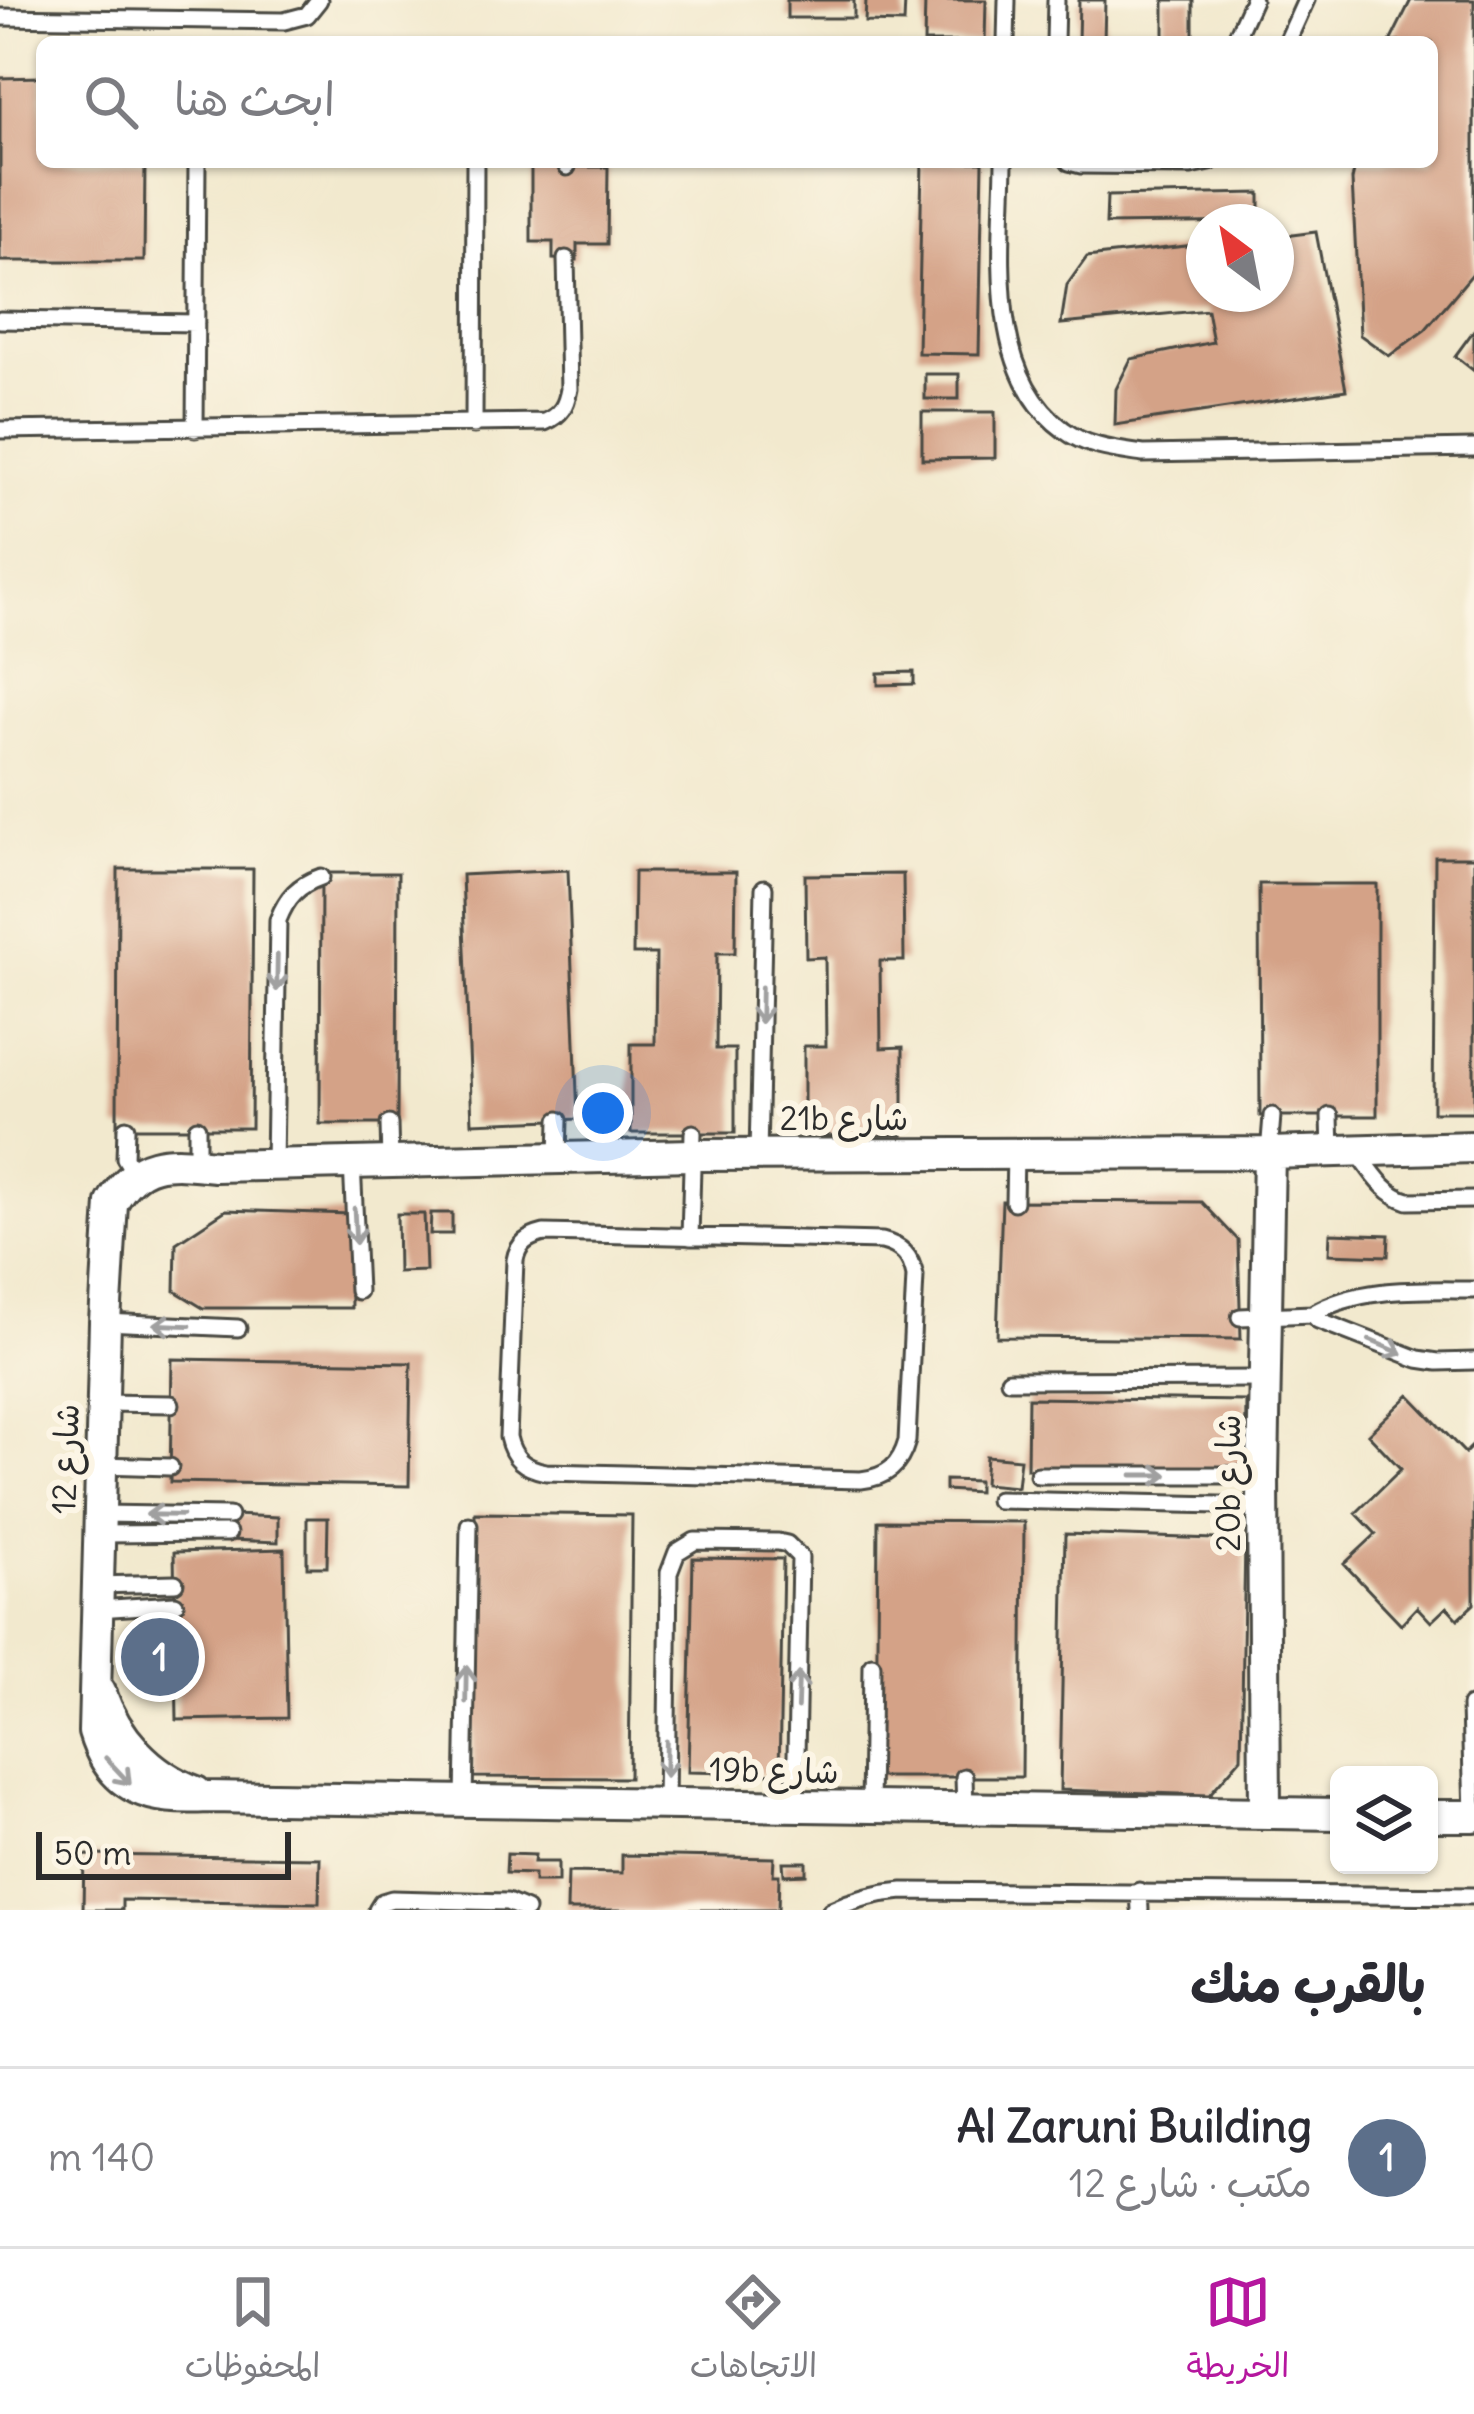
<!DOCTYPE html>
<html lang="ar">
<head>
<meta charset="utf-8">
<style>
	body { margin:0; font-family:Delius,"Playpen Sans Arabic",sans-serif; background:#f2f2f3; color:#2b2b33; direction:rtl }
	.controls { position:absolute; right:36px; bottom:36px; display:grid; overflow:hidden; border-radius:18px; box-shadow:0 3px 9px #0004 }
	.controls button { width:108px; height:108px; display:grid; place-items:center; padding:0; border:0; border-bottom:3px solid #e1e1e2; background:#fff; color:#2b2b33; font:60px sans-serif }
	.compass { position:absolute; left:1186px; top:204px; width:108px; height:108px; border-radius:50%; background:#fff; box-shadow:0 3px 9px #0004; rotate:328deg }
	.scale { position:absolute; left:36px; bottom:30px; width:255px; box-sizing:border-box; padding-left:12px; border:6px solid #2b2b2b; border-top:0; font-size:33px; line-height:42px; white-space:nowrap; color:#2b2b2b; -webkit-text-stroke:9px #fcf5e5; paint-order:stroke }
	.you { position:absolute; left:603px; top:1113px; width:42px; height:42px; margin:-30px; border:9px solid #fff; border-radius:50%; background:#1a73e8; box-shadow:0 0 0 18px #1a73e833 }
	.badge { display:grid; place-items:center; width:78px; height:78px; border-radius:50%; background:#b5179e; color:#fff; font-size:39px; font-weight:700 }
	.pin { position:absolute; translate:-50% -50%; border:6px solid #fff; box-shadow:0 3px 12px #0006 }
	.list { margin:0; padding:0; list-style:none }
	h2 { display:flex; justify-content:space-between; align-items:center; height:156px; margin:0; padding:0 48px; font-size:51px }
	h2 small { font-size:39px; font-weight:400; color:#7c7c81 }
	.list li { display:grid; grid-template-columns:78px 1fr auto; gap:36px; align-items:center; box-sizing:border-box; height:180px; padding:0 48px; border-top:3px solid #e1e1e2 }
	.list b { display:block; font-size:45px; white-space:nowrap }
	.list p { margin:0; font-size:39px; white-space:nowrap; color:#7c7c81 }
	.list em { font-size:39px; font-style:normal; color:#7c7c81 }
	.icon { flex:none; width:66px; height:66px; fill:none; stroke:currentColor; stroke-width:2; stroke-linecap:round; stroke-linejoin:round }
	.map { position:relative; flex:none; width:1474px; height:1910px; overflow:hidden; direction:ltr }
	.search { position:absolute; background:#fff; box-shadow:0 3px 9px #0004; left:36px; right:36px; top:36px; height:132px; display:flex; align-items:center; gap:30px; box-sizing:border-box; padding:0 42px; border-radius:18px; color:#7c7c81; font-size:45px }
	.sheet { height:336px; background:#fff }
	nav { display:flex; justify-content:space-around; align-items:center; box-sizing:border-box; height:168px; border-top:3px solid #e1e1e2; background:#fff; font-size:33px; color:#7c7c81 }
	nav a { display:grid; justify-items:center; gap:6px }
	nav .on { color:#b5179e }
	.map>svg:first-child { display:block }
</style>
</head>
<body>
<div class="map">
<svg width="1474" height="1910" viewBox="0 0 1474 1910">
	<rect width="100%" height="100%" fill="#fcf5e5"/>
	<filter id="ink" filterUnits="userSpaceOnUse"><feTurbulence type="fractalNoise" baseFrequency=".00833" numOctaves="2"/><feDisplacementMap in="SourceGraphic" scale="24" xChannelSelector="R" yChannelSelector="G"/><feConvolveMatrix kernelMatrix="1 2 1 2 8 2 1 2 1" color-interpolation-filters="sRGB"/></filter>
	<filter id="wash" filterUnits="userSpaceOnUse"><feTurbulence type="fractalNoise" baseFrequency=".004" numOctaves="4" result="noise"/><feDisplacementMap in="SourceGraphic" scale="48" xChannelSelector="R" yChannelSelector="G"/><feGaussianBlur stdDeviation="2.7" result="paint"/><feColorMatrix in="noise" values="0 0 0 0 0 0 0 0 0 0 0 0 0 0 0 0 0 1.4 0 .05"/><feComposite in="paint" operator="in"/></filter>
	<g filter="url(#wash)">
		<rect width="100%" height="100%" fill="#f2e9ce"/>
		<g id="blocks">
			<!-- building -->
			<path fill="#d4a287" d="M 787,0 L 854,0 L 854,18 L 787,18 Z
				M 866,0 L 905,0 L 904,23 L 865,22 Z
				M 925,0 L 986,0 L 985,42 L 924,42 Z
				M 1079,0 L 1105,0 L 1104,42 L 1078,42 Z
				M 1164,0 L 1193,0 L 1193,42 L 1164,42 Z
				M 1411,0 L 1474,0 L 1474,272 L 1425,330 L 1389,356 L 1360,335 L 1352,180 L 1356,162 L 1432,162 L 1432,42 L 1390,42 Z
				M 42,77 L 42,162 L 145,162 L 144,261 L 0,261 L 0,78 Z
				M 922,162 L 983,162 L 979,354 L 918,353 Z
				M 531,167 L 608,167 L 607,244 L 577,244 L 577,260 L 553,259 L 553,242 L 531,242 Z
				M 1260,193 L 1260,222 L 1106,224 L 1107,196 Z
				M 1316,232 L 1346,390 L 1115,425 L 1116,389 L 1131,359 L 1213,342 L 1207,310 L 1061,324 L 1067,285 L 1087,257 L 1204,244 L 1204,294 L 1276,294 L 1276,237 Z
				M 1474,330 L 1474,371 L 1455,356 Z
				M 925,374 L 959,374 L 959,399 L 925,399 Z
				M 922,412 L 995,412 L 995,458 L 922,459 Z
				M 914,672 L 914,684 L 878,685 L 878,673 Z
				M 1435,857 L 1474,857 L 1474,1112 L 1433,1112 Z
				M 118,869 L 253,869 L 251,1128 L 117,1128 Z
				M 568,870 L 578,1119 L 472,1123 L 462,875 Z
				M 634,872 L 736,872 L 735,953 L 717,953 L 716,1049 L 735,1049 L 735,1133 L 631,1133 L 631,1044 L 655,1044 L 656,954 L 633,954 Z
				M 321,873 L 398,873 L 397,1124 L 320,1124 Z
				M 903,874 L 904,961 L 880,961 L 881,1048 L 903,1047 L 903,1135 L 804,1136 L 804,1046 L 826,1046 L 825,957 L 806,958 L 805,875 Z
				M 1259,884 L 1377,884 L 1377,1116 L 1260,1116 Z
				M 1002,1201 L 1202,1202 L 1238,1240 L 1241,1339 L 997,1337 Z
				M 226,1210 L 350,1214 L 351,1308 L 203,1308 L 175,1291 L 176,1243 Z
				M 431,1213 L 452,1213 L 452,1234 L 430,1234 Z
				M 397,1214 L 424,1214 L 426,1271 L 398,1272 Z
				M 1330,1233 L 1389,1235 L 1388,1256 L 1329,1254 Z
				M 172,1359 L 411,1363 L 409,1486 L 170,1482 Z
				M 1409,1395 L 1465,1453 L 1474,1444 L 1474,1604 L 1458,1619 L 1447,1607 L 1431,1622 L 1417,1607 L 1401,1624 L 1344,1564 L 1376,1534 L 1356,1513 L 1401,1469 L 1368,1434 Z
				M 1028,1398 L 1246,1401 L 1245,1471 L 1027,1469 Z
				M 986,1456 L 1020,1459 L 1017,1487 L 984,1484 Z
				M 945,1480 L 978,1481 L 978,1492 L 945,1490 Z
				M 475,1513 L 632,1515 L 629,1778 L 473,1777 Z
				M 231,1515 L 278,1517 L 278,1542 L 230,1540 Z
				M 307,1518 L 328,1518 L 327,1567 L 307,1567 Z
				M 878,1521 L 1024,1522 L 1022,1777 L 876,1777 Z
				M 1065,1534 L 1245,1540 L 1241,1758 L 1209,1795 L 1060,1790 Z
				M 284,1549 L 287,1718 L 177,1720 L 174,1552 Z
				M 693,1558 L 783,1559 L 779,1774 L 688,1772 Z
				M 507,1854 L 535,1855 L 534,1862 L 558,1862 L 558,1882 L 534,1882 L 534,1874 L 506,1873 Z
				M 84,1855 L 320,1858 L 319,1903 L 122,1900 L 122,1910 L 83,1910 Z
				M 622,1855 L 774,1858 L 773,1875 L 779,1875 L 778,1910 L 567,1910 L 568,1872 L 622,1873 Z
				M 783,1862 L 806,1862 L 806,1874 L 784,1875 Z"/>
		</g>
	</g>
	<g filter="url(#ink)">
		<use href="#blocks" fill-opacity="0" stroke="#494843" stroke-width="3"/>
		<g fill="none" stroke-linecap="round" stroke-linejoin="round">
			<defs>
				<path id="lane" d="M 0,17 L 284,21 L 307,15 L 319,0
					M 1006,42 L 1007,0
					M 1055,42 L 1056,0
					M 1234,42 L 1253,0
					M 1287,42 L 1306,0
					M 567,162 L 567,167
					M 1004,162 C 1003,247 985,373 1064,430 C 1086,447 1116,450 1143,454 L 1474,448
					M 1069,162 L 1081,165 L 1191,166 L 1210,162
					M 0,320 L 196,323
					M 474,425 L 475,162
					M 195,429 L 197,162
					M 0,430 L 545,422 C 561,415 566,406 569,389 L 566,259
					M 1330,1116 L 1331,1152
					M 389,1124 L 390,1161
					M 126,1128 L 125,1158 L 135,1174
					M 1269,1153 L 1272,1116
					M 1358,1153 C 1372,1172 1384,1194 1408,1201 L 1474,1200
					M 758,1155 L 764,888
					M 558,1157 L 559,1120
					M 352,1162 L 358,1291
					M 197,1164 L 197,1128
					M 274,1164 L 278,920 C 287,897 298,885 321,877
					M 1014,1202 L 1015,1154
					M 544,1233 L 882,1241 C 902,1246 911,1256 915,1276 L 907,1441 C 900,1466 887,1477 861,1480 L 546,1472 C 524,1468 513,1459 508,1437 L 515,1260 C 518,1243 528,1237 544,1233 Z
					M 690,1237 L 693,1133
					M 1474,1290 C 1421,1290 1359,1286 1312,1314 L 1318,1320 L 1418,1359 L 1438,1362 L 1474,1361
					M 1240,1317 L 1312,1314
					M 105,1322 L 238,1328
					M 1009,1380 L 1264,1379
					M 103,1403 L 171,1404
					M 101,1465 L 170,1467
					M 1038,1475 L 1263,1475
					M 998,1500 L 1264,1506
					M 100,1514 L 229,1516
					M 99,1534 L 228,1533
					M 97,1585 L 175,1583
					M 97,1609 L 175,1604
					M 1470,1706 L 1473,1816
					M 964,1777 L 965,1810
					M 464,1801 L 469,1525
					M 666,1804 L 669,1573 L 677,1552 L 695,1541 L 778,1542 L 787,1544 L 800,1557 L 795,1806
					M 870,1808 L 872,1665
					M 1139,1891 L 1140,1910
					M 377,1910 L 382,1902 L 392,1899 L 507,1902 L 526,1910
					M 831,1910 C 855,1899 877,1893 903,1891 L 1474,1896"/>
				<path id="street" d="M 100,1692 C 116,1738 150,1775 196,1792
					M 1265,1813 L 1263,1475 L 1269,1153
					M 1339,1814 L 208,1797 C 152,1800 112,1792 94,1732 L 105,1322 L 112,1203 C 138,1157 168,1161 215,1166 L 693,1155 L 1269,1153 L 1474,1147
					M 1429,1816 L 1474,1816"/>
			</defs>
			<!-- lane casing -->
			<use href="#lane" stroke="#494843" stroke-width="21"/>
			<!-- street casing -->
			<use href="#street" stroke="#494843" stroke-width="36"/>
			<!-- lane -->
			<use href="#lane" stroke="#fff" stroke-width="15"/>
			<!-- street -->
			<use href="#street" stroke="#fff" stroke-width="30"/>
		</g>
		<!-- one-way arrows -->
		<defs><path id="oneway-shaft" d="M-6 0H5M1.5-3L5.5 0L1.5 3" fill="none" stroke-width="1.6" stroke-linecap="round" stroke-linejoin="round" transform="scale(3)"/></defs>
		<g stroke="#a0a0a0">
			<use href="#oneway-shaft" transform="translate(277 973) rotate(91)"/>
			<use href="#oneway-shaft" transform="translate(761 1005) rotate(91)"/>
			<use href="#oneway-shaft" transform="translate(355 1226) rotate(87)"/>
			<use href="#oneway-shaft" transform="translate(172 1325) rotate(-178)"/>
			<use href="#oneway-shaft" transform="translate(1386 1347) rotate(23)"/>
			<use href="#oneway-shaft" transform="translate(1150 1475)"/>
			<use href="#oneway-shaft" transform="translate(164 1515) rotate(-179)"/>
			<use href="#oneway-shaft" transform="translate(466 1684) rotate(-89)"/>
			<use href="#oneway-shaft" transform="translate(798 1690) rotate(-88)"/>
			<use href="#oneway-shaft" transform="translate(666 1759) rotate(91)"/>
			<use href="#oneway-shaft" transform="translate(118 1771) rotate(47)"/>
		</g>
	</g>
	<g text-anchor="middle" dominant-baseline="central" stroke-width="12" stroke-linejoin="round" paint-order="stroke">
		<!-- street labels -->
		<g font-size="33" fill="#2b2b2b" stroke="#fcf5e5">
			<text x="844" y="1118">21b شارع</text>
			<text transform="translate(65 1459) rotate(-88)">شارع 12</text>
			<text transform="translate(1228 1483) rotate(-90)">20b شارع</text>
			<text transform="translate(774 1770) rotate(1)">19b شارع</text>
		</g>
	</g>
</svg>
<div class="controls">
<button><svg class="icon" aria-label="layers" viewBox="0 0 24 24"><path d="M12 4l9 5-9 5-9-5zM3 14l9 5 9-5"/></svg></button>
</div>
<svg class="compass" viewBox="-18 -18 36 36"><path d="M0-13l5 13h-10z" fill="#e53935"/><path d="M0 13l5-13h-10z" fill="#7c7c81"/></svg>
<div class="scale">50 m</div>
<div class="you"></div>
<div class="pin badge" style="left:160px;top:1657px;background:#5c6f8a">1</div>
<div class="search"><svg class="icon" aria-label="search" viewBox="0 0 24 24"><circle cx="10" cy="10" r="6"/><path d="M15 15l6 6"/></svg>ابحث هنا</div>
</div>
<section class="sheet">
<h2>بالقرب منك<small></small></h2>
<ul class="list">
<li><span class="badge" style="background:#5c6f8a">1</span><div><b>Al Zaruni Building</b><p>مكتب · شارع 12</p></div><em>140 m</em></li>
</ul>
</section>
<nav>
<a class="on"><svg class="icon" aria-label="map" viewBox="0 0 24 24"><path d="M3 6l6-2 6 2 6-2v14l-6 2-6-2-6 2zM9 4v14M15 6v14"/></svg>الخريطة</a>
<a><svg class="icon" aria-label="directions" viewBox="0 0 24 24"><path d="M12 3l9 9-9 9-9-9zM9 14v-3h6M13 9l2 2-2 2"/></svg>الاتجاهات</a>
<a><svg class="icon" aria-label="saved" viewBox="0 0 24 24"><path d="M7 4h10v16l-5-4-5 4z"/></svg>المحفوظات</a>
</nav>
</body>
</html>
